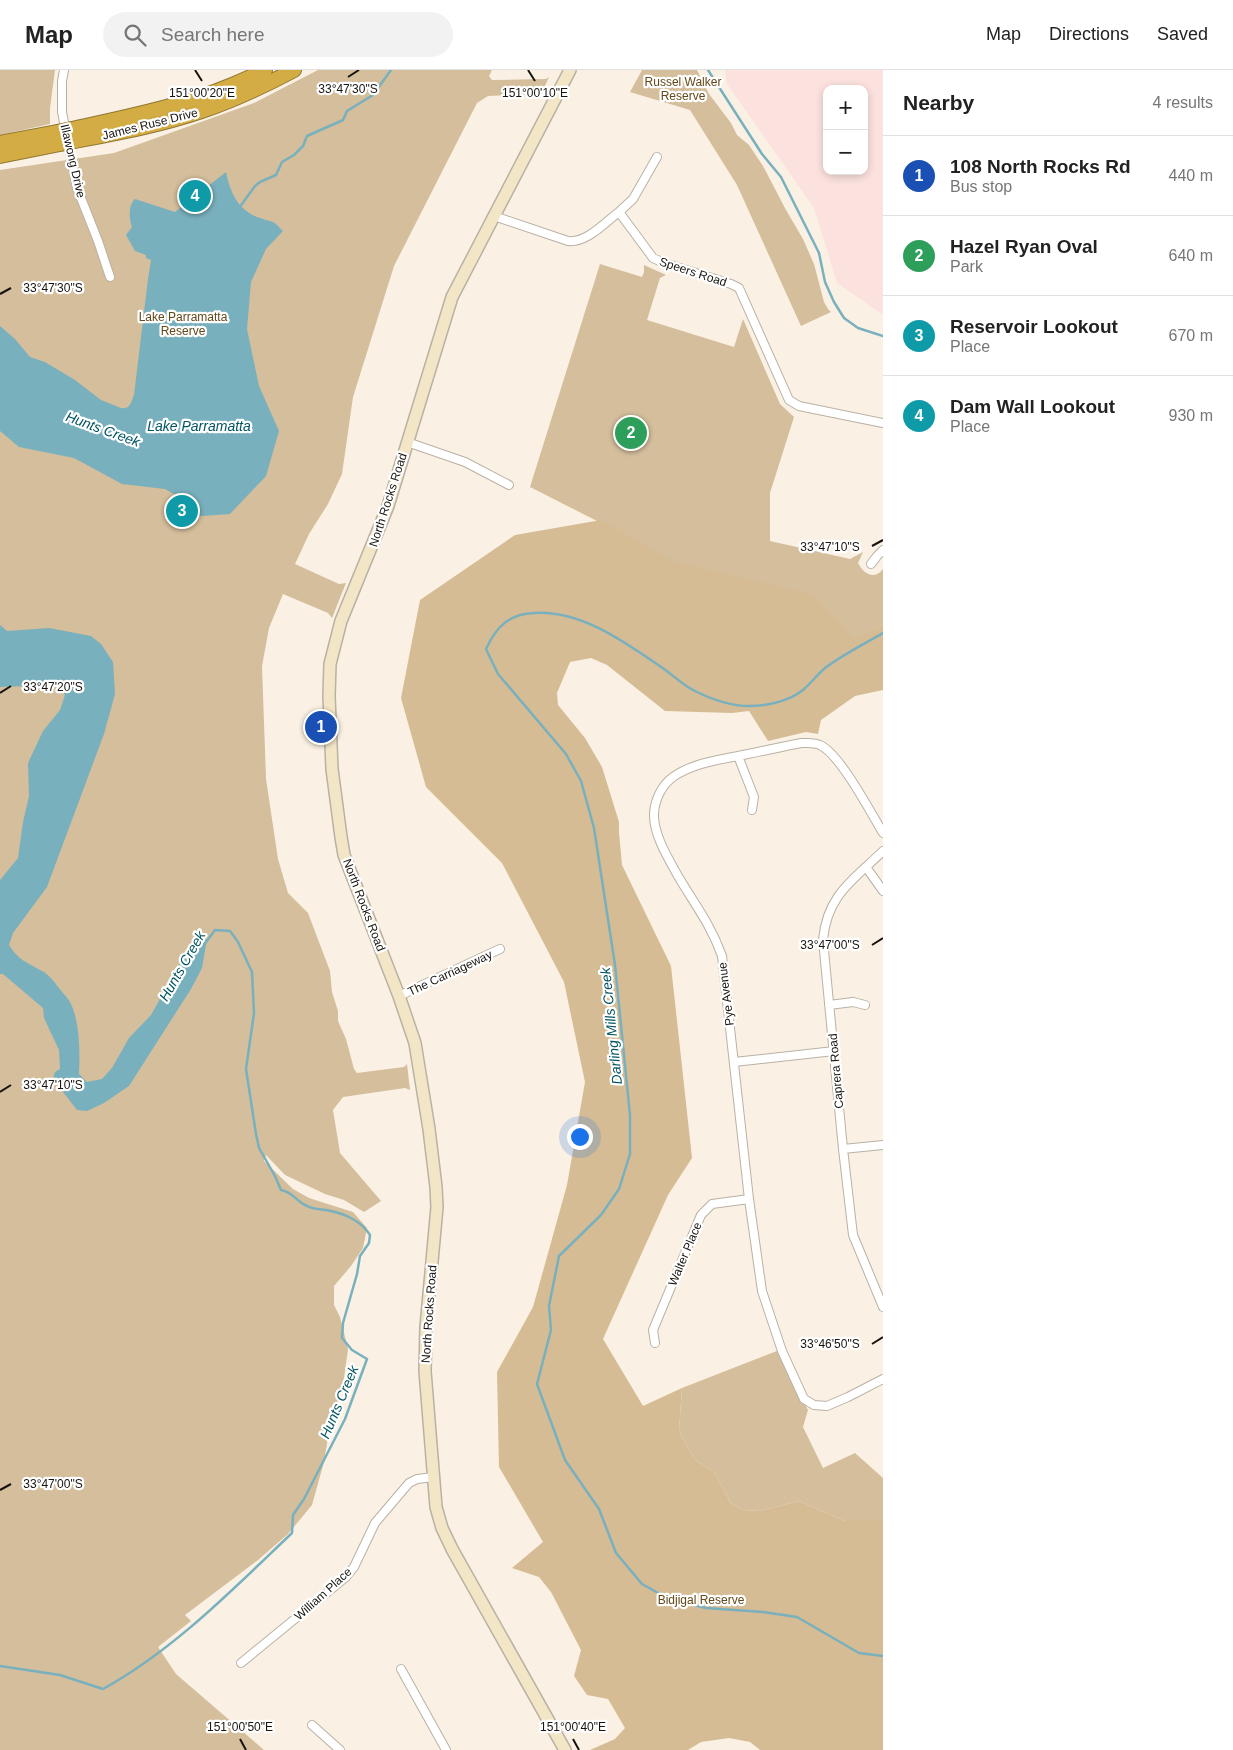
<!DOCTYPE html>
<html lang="en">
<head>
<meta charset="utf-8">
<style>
	body { margin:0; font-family:Helvetica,sans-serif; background:#f2f2f2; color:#222 }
	.controls { position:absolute; right:15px; top:15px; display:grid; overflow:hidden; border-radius:10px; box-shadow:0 2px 8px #0003 }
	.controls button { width:45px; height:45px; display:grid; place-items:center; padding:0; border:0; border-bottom:1px solid #e0e0e0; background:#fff; color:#222; font:25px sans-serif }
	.you { position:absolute; left:579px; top:1066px; width:18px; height:18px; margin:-12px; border:4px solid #fff; border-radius:50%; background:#1a73e8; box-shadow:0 0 0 8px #1a73e833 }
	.badge { display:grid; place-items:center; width:32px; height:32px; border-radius:50%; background:#7c3aed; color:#fff; font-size:16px; font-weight:700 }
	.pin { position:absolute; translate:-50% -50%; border:2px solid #fff; box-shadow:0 1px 5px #0006 }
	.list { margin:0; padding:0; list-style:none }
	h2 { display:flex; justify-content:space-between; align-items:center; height:65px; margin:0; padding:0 20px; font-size:21px }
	h2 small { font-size:16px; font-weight:400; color:#767676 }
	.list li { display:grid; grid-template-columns:32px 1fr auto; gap:15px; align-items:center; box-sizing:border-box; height:80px; padding:0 20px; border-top:1px solid #e0e0e0 }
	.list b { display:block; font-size:19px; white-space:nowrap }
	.list p { margin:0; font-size:16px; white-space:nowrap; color:#767676 }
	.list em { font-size:16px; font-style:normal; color:#767676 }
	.icon { flex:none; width:28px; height:28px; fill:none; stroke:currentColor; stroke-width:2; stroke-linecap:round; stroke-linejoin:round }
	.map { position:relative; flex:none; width:883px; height:1680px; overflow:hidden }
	header { display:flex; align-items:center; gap:30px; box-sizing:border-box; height:70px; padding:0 25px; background:#fff; border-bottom:1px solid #e0e0e0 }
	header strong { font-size:24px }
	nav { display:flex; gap:28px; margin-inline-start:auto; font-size:18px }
	.search { width:350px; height:45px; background:#f2f2f2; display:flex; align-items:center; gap:12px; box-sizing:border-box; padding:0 18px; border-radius:28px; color:#767676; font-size:19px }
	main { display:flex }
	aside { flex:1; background:#fff }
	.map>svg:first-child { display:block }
</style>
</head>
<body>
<header>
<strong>Map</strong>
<div class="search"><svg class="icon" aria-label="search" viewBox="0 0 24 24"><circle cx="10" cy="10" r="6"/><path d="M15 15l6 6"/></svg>Search here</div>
<nav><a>Map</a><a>Directions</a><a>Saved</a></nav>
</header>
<main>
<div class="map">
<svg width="883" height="1680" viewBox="0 0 883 1680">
	<rect width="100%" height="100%" fill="#faf1e4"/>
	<!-- education -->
	<path fill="#fce2de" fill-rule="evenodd" d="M 725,0 L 883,0 L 883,245 L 837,213 L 814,138 L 727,14 ZM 827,19 L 864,19 L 864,101 L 827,101 Z"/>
	<!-- green -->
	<path fill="#d4be9c" d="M 0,0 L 55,0 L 50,38 L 50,54 L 0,65 Z
		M 318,0 L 492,0 L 489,6 L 492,10 L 546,9 L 549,7 L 540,27 L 538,24 L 488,26 L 477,33 L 394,196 L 353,327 L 342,404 L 328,434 L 309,464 L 295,494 L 339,514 L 346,513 L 332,548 L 328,543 L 283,524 L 269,558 L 262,596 L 266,709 L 278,789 L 288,823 L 308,843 L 330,901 L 332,922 L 338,941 L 338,951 L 346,969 L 354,999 L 357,1003 L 404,997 L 407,994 L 410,1020 L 405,1018 L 343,1027 L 333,1040 L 340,1083 L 381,1131 L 364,1142 L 344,1130 L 325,1124 L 285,1105 L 266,1085 L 264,1091 L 293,1119 L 309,1128 L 353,1142 L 367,1158 L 363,1178 L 351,1196 L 334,1216 L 334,1235 L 340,1247 L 348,1279 L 344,1308 L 339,1332 L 330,1355 L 324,1392 L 312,1435 L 288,1464 L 258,1490 L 185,1545 L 191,1551 L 158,1577 L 176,1604 L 264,1680 L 0,1680 L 0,100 L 114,83 L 254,33 Z
		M 642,0 L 697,0 L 709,24 L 731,53 L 737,65 L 749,75 L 763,96 L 786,140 L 803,169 L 814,194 L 824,232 L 828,239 L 831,242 L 801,256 L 737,115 L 690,40 L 630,22 Z
		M 600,194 L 642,207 L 644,202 L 644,195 L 666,205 L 660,208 L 647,250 L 734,277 L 743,249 L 780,334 L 794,347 L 770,423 L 770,471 L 850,489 L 863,482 L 858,493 C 863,503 874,511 883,499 L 883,554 L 833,582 L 599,452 L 530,417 Z
		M 777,1281 L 808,1340 L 803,1357 L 823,1398 L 855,1383 L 883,1408 L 883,1451 L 845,1451 L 799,1431 L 759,1441 L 743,1440 L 731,1433 L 714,1402 L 694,1389 L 679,1361 L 682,1318 Z"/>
	<!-- forest -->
	<path fill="#d5bc94" d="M 601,450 L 673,491 L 813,525 L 855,569 L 883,554 L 883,620 L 855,626 L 821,650 L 818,664 L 806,662 L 768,671 L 749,641 L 732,643 L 665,641 L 607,595 L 591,588 L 570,592 L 557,623 L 558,635 L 585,668 L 602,697 L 619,752 L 619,762 L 622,795 L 671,896 L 692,1088 L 668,1125 L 603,1269 L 643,1336 L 682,1318 L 679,1361 L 694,1389 L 714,1402 L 731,1433 L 743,1440 L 759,1441 L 799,1431 L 845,1451 L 883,1451 L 883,1680 L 760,1680 L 750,1672 L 729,1668 L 701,1672 L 688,1680 L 590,1680 L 615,1669 L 625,1658 L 608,1629 L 587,1625 L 574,1606 L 581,1580 L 551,1522 L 539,1507 L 512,1498 L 543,1472 L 499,1397 L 497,1302 L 533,1237 L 567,1115 L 585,1012 L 564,912 L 502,793 L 426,717 L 401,628 L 420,530 L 515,465 Z"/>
	<!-- water -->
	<path fill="#79b0bd" d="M 226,102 C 230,122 238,141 260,148 C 274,153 272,149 283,161 L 266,179 L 251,212 L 247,259 L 259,316 L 279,361 L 266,406 L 230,444 L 188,447 L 181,428 L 165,419 L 122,414 L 74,388 L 19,377 L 0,361 L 0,256 L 15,269 L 30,287 L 45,292 L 75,310 L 101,330 L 121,338 C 130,340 131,332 134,325 L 148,209 L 151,190 L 146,188 L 146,185 L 135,181 L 126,165 L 132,157 C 129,149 128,135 135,129 L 175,142 Z
		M 0,555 L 7,561 L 49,558 L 91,566 L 101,574 L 113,592 L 115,624 L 104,664 L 47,817 L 13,863 L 9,875 C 19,891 27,892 42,901 C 48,904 54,911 58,917 C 62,922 67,927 70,932 C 80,951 80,983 79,1004 L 87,1012 L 102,1009 L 112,998 L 129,968 L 151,945 L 179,895 L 196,875 L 207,869 L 202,898 L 191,919 L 129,1016 L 104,1033 L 87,1041 L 77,1040 L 53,1009 L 55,1002 L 60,999 L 59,980 L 44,948 L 43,938 L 3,904 L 0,904 L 0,810 L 18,788 L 23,752 L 29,726 L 28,693 L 43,661 L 60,640 L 65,625 L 57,615 L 0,617 Z"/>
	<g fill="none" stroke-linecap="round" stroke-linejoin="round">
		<!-- stream -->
		<path stroke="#79b0bd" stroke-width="2.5" d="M 708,0 L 762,84 L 781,107 L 819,183 L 825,212 L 834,232 L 844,248 L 858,258 L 883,266
			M 239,138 L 255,116 L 260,112 L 276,105 L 282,92 L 294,85 L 303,76 L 307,66 L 343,50 L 347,41 L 373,25 L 391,0
			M 883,563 C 864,574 842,585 825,598 C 817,605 811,613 803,620 C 789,631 768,636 749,636 C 732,636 711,629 695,621 C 684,616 674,606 664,599 C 626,573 582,540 534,543 C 509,544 496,557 486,579 L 498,604 L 566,684 L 581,711 L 594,758 L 615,895 L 630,1045 L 630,1084 L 619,1119 L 601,1145 L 559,1186 L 549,1236 L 551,1260 L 537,1314 L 565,1390 L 599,1439 L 616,1483 L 642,1514 L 669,1529 L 706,1538 L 763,1542 L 797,1547 L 859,1583 L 883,1586
			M 0,1596 L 60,1605 L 103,1619 C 175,1579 233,1519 292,1463 L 293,1445 L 304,1429 L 345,1349 L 367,1289 L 352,1280 L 342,1268 L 343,1253 L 357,1204 L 360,1186 L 369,1173 L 370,1165 C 362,1152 346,1144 331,1141 C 323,1139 314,1140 307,1136 C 295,1131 295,1123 281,1120 L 275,1106 L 259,1078 L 256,1064 L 246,999 L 254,943 L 252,902 L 238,872 L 230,861 L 215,860 L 206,872"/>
		<defs>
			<path id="street" d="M 64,0 L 62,11 L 62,42 L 77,118 L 98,171 L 110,207
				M 619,142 L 633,129 L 657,87
				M 494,146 L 568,171 C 587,173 604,153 619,142 L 653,188 L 664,193 L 731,214 L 739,218 L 789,330 L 799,336 L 883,353
				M 407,372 L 465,392 L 509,415
				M 871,494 L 877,486 L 883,480
				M 738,686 L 754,727 L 752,740
				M 883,763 C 871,743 840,684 820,675 C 814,672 808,673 801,673 C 780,677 759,682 738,686 C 717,690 691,694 673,707 C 662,715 655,729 654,743 C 653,764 668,788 678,806 C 695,835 710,853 722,886 L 749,1129 L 762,1221 L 782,1281 L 804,1329 L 814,1335 L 827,1336 L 848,1327 L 883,1309
				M 883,781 C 853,810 827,825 823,870 L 843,1079 L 853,1165 L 883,1237
				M 866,797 L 883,821
				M 399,926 L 500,879
				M 829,935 L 853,932 L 865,935
				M 734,992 L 834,981
				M 843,1079 L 883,1075
				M 655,1273 L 653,1260 L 701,1145 L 712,1134 L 749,1129
				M 241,1593 L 346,1507 L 354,1497 L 375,1453 L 409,1413 L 417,1409 L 434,1407
				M 401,1599 L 446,1680
				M 312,1655 L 340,1680"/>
			<path id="secondary" d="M 565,1680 L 452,1479 L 442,1458 L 436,1437 L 425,1301 L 426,1257 L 437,1137 L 436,1117 L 429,1059 L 415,973 L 399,926 L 344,785 L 341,767 L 332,699 L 329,626 L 330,594 L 341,551 L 388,436 L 452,227 L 570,0"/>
			<path id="highway" d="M 72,59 C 141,44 202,32 265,0
				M 75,71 C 118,63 161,55 202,41 C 234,30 264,16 294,0
				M 0,73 L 57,62
				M 0,86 L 60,74"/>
		</defs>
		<!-- street casing -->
		<use href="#street" stroke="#b9b1a4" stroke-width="10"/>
		<!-- secondary casing -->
		<use href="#secondary" stroke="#b9b1a4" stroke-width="14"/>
		<!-- highway casing -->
		<use href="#highway" stroke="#917731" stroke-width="16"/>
		<!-- street -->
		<use href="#street" stroke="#fff" stroke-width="8"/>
		<!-- secondary -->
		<use href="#secondary" stroke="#f2e6c7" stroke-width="11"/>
		<!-- highway -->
		<use href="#highway" stroke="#d3ac44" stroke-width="14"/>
		<defs>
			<path id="highway-bridge" d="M 57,62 L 72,59
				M 60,74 L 75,71"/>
		</defs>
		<!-- highway-bridge casing -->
		<use href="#highway-bridge" stroke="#917731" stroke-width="16" stroke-linecap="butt"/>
		<!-- highway-bridge -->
		<use href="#highway-bridge" stroke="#d3ac44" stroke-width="14"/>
	</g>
	<!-- ticks -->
	<path fill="none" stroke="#17140f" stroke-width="2" d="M 195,0 L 202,11M 528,0 L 535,11M 348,7 L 359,0M 0,224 L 11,218M 872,476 L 883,470M 0,623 L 11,616M 872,875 L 883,868M 0,1022 L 11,1015M 872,1274 L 883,1267M 0,1420 L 11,1414M 240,1669 L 246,1680M 573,1669 L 579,1680"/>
	<g text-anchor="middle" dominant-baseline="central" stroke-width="4.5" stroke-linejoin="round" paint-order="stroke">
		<!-- park labels -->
		<g font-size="12" fill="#634819" stroke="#fff">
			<text x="683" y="12">Russel Walker<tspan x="683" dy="14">Reserve</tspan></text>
			<text x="183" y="247">Lake Parramatta<tspan x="183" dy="14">Reserve</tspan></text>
			<text x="701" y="1530">Bidjigal Reserve</text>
		</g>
		<!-- street labels -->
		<g font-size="12" fill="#17140f" stroke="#fff">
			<text transform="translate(150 54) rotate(-14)">James Ruse Drive</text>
			<text transform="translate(73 91) rotate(77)">Illawong Drive</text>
			<text transform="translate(693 202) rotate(18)">Speers Road</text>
			<text transform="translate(388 430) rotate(-72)">North Rocks Road</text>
			<text transform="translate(364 835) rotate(69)">North Rocks Road</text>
			<text transform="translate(450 903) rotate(-25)">The Carriageway</text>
			<text transform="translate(726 924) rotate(-97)">Pye Avenue</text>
			<text transform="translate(836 1001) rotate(-95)">Caprera Road</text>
			<text transform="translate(685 1184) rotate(-67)">Walter Place</text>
			<text transform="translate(429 1244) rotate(-86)">North Rocks Road</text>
			<text transform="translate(323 1524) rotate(-42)">William Place</text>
		</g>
		<!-- water labels -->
		<g font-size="14" font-style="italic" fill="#005462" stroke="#fff">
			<text x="199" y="356">Lake Parramatta</text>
			<text transform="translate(103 359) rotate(20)">Hunts Creek</text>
			<text transform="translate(182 896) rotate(-60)">Hunts Creek</text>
			<text transform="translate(611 956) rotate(-96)">Darling Mills Creek</text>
			<text transform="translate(339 1332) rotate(-67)">Hunts Creek</text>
		</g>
	</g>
	<g font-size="12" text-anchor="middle" fill="#17140f" stroke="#fff" stroke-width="4.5" stroke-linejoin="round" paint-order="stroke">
		<text x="348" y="23">33°47'30"S</text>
		<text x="202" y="27">151°00'20"E</text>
		<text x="535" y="27">151°00'10"E</text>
		<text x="53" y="222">33°47'30"S</text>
		<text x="830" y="481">33°47'10"S</text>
		<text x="53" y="621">33°47'20"S</text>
		<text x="830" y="879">33°47'00"S</text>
		<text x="53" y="1019">33°47'10"S</text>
		<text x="830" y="1278">33°46'50"S</text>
		<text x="53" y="1418">33°47'00"S</text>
		<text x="240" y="1661">151°00'50"E</text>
		<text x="573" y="1661">151°00'40"E</text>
	</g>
</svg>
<div class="controls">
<button>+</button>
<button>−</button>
</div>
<div class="you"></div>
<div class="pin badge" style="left:321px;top:657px;background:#1a4fb4">1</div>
<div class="pin badge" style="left:631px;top:363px;background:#2e9e5b">2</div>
<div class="pin badge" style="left:182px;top:441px;background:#0f9aa8">3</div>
<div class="pin badge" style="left:195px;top:126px;background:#0f9aa8">4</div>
</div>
<aside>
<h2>Nearby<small>4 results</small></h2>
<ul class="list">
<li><span class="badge" style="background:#1a4fb4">1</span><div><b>108 North Rocks Rd</b><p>Bus stop</p></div><em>440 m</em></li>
<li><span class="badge" style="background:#2e9e5b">2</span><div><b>Hazel Ryan Oval</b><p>Park</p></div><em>640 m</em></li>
<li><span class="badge" style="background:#0f9aa8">3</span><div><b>Reservoir Lookout</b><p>Place</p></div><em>670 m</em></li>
<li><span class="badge" style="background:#0f9aa8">4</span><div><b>Dam Wall Lookout</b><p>Place</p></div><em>930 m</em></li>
</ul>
</aside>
</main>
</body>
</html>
